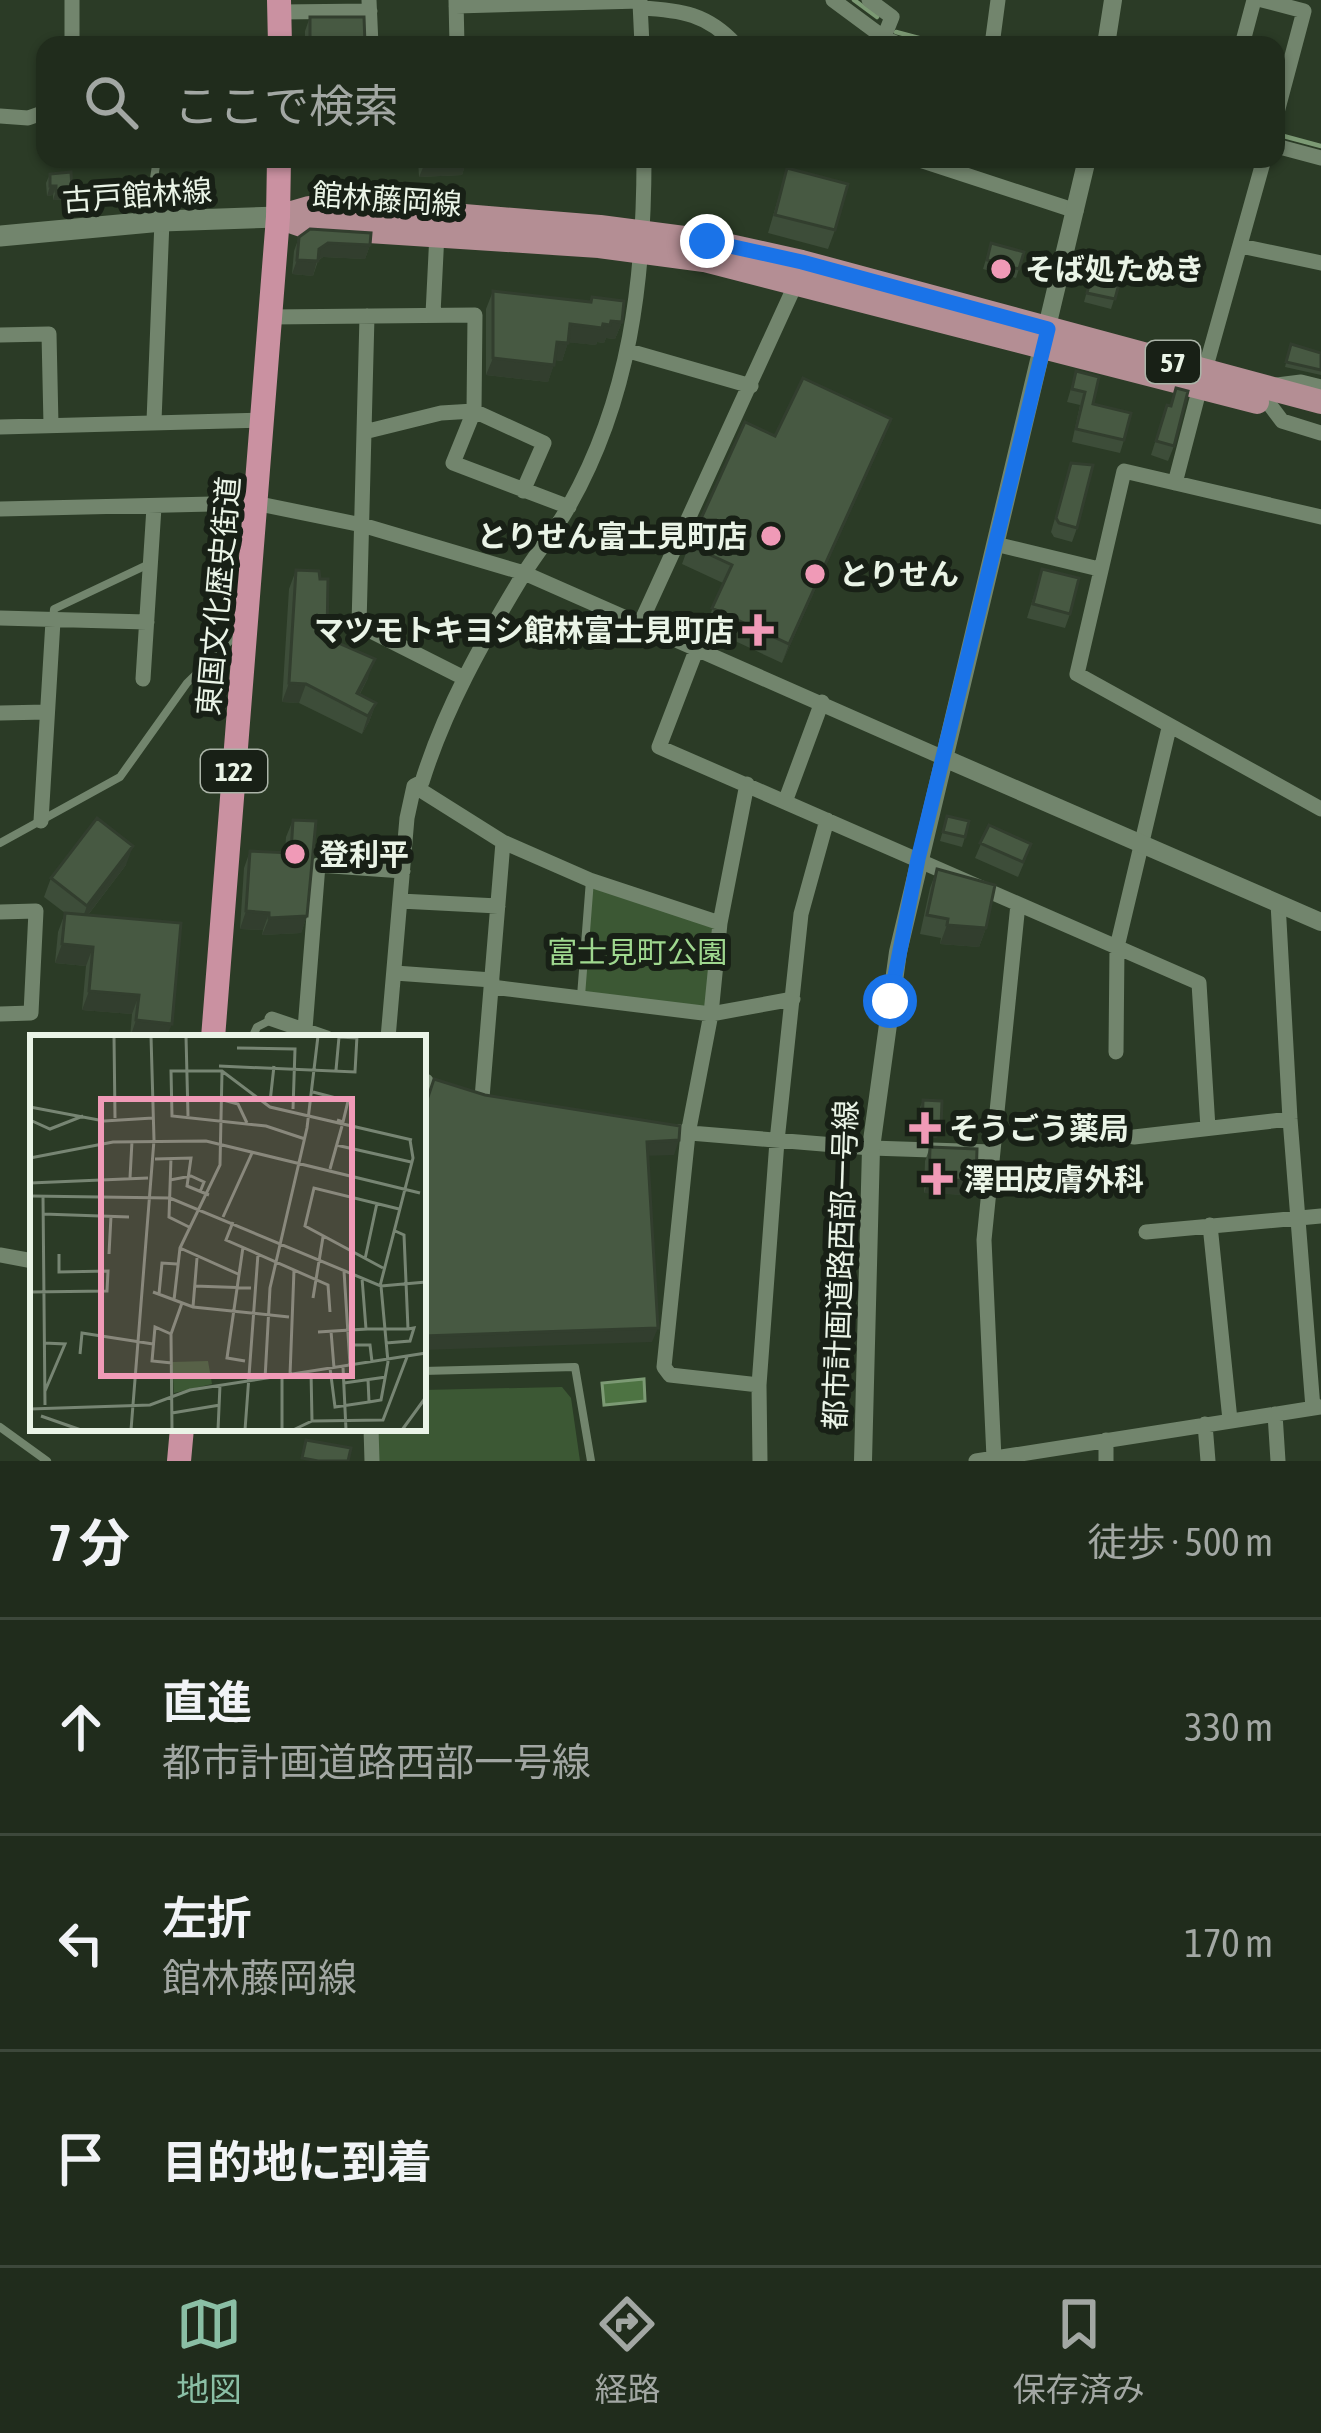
<!DOCTYPE html>
<html lang="ja">
<head>
<meta charset="utf-8">
<style>
	body { margin:0; font-family:"Asap Condensed","Noto Sans JP",sans-serif; background:#283425; color:#f1f3f6 }
	.stop { position:absolute; width:36px; height:36px; margin:-27px; border:9px solid #1a73e8; border-radius:50%; background:#fff }
	.stop.end { background:#1a73e8; border-color:#fff; box-shadow:0 3px 12px #0008 }
	.list { margin:0; padding:0; list-style:none }
	h2 { display:flex; justify-content:space-between; align-items:center; height:156px; margin:0; padding:0 48px; font-size:51px }
	h2 small { font-size:39px; font-weight:400; color:#a2a7a3 }
	.list li { display:grid; grid-template-columns:78px 1fr auto; gap:36px; align-items:center; box-sizing:border-box; height:216px; padding:0 48px; border-top:3px solid #3d483b }
	.list b { display:block; font-size:45px; white-space:nowrap }
	.list p { margin:0; font-size:39px; white-space:nowrap; color:#a2a7a3 }
	.list em { font-size:39px; font-style:normal; color:#a2a7a3 }
	.icon { flex:none; width:66px; height:66px; fill:none; stroke:currentColor; stroke-width:2; stroke-linecap:round; stroke-linejoin:round }
	.map { position:relative; flex:none; width:1321px; height:1461px; overflow:hidden }
	.search { position:absolute; background:#202c1c; box-shadow:0 3px 9px #0004; left:36px; right:36px; top:36px; height:132px; display:flex; align-items:center; gap:30px; box-sizing:border-box; padding:0 42px; border-radius:24px; color:#a2a7a3; font-size:45px }
	.sheet { height:804px; background:#202c1c }
	nav { display:flex; justify-content:space-around; align-items:center; box-sizing:border-box; height:168px; border-top:3px solid #3d483b; background:#202c1c; font-size:33px; color:#a2a7a3 }
	nav a { display:grid; justify-items:center; gap:6px }
	nav .on { color:#8abfa5 }
	.map>svg:first-child { display:block }
</style>
</head>
<body>
<div class="map">
<svg width="1321" height="1461" viewBox="0 0 1321 1461">
	<rect width="100%" height="100%" fill="#2b3b26"/>
	<!-- green -->
	<path fill="#3c5834" d="M 590,880 L 720,923 L 711,1014 L 581,998 Z
		M 562,1387 L 571,1398 L 580,1461 L 377,1461 L 377,1428 L 423,1428 L 423,1390 Z"/>
	<!-- water -->
	<path fill="#4d7342" stroke="#7c9a74" stroke-width="3" d="M 644,1379 L 645,1401 L 604,1405 L 602,1383 Z"/>
	<g fill="none" stroke-linecap="round" stroke-linejoin="round">
		<!-- stream -->
		<path stroke="#7c9a74" stroke-width="4.5" d="M 854,0 L 877,17
			M 896,32 L 945,45
			M 1276,134 L 1321,146"/>
		<!-- service -->
		<path stroke="#72856d" stroke-width="8" d="M 148,217 L 157,159
			M 53,621 L 54,609 L 149,564
			M 0,843 L 120,777 L 187,683 L 241,630
			M 581,996 L 590,880
			M 252,1038 L 257,1027 L 271,1020
			M 423,1371 L 575,1367 L 591,1461
			M 0,1427 L 47,1461"/>
		<!-- minor -->
		<path stroke="#72856d" stroke-width="15" d="M 72,0 L 72,45
			M 369,0 L 371,45
			M 456,0 L 457,45
			M 833,0 L 883,37 L 900,45
			M 869,0 L 892,17 L 882,42
			M 1262,0 L 1304,11 L 1276,116
			M 640,3 L 642,45
			M 456,6 L 640,1
			M 641,8 C 681,10 708,14 736,45
			M 280,12 L 370,11
			M 992,45 L 998,0
			M 1242,45 L 1254,0
			M 0,116 L 28,118 L 45,112
			M 1276,146 L 1321,158
			M 917,159 L 1076,211
			M 1241,246 L 1321,263
			M 433,314 L 437,233
			M 367,316 L 359,625 L 464,678
			M 270,317 L 475,315 L 474,411 L 453,463 L 569,507
			M 0,335 L 49,334 L 51,425
			M 629,351 L 751,386
			M 1205,370 L 1264,159
			M 1277,385 L 1301,382 L 1321,387
			M 1270,405 L 1282,421 L 1321,433
			M 154,421 L 162,221
			M 0,427 L 262,420
			M 364,432 L 441,413 L 474,411 L 544,443 L 523,491
			M 1175,483 L 1200,387
			M 0,509 L 255,503 L 362,525 L 524,573 L 944,758
			M 1321,517 L 1124,471 L 1077,674 L 1321,809
			M 995,544 L 1099,569
			M 0,618 L 147,622
			M 640,624 L 797,281
			M 697,648 L 659,747 L 1199,983 L 1208,1128
			M 143,679 L 154,507
			M 0,713 L 46,712
			M 747,784 L 720,923 L 711,1014 L 688,1134 L 664,1367 L 670,1375 L 759,1385
			M 414,786 L 503,842 L 590,880 L 720,923
			M 785,802 L 822,702
			M 41,821 L 53,621
			M 400,901 L 498,906
			M 1278,903 L 1290,1119 L 1313,1408
			M 0,912 L 36,911 L 31,1013 L 0,1014
			M 395,973 L 492,980
			M 492,987 L 711,1014 L 793,999
			M 272,1019 L 327,1038
			M 305,1029 L 318,865 L 403,871
			M 388,1038 L 407,818 L 414,786 L 422,782 C 445,708 483,641 523,575 C 537,552 556,530 569,506 C 630,398 644,281 644,159
			M 1116,1052 L 1117,947 L 1169,728
			M 423,1090 L 426,1081
			M 482,1098 L 503,842
			M 678,1132 L 871,1148 L 992,1152
			M 1134,1137 L 1290,1119
			M 1210,1225 L 1230,1420
			M 1146,1232 L 1321,1216
			M 0,1255 L 33,1261
			M 1275,1414 L 1278,1461
			M 1205,1424 L 1208,1461
			M 371,1428 L 372,1461
			M 1106,1440 L 1106,1461
			M 994,1458 L 984,1240 L 1018,904
			M 760,1461 L 759,1385 L 777,1141 L 801,914 L 827,820
			M 976,1461 L 1321,1407"/>
		<!-- tertiary -->
		<path stroke="#72856d" stroke-width="18" d="M 1106,45 L 1113,0
			M 944,758 L 1321,922
			M 863,1461 L 871,1148 L 898,952 L 1087,159"/>
		<!-- secondary -->
		<path stroke="#72856d" stroke-width="21" d="M 0,236 L 162,221 L 278,217"/>
		<!-- primary -->
		<path stroke="#b48e94" stroke-width="24" d="M 278,217 L 309,208 L 464,216 L 600,227 L 707,241 L 802,262 L 1321,402
			M 278,217 L 307,227 L 599,246 L 704,260 L 1257,402"/>
		<!-- trunk -->
		<path stroke="#ca91a1" stroke-width="24" d="M 279,0 L 280,45
			M 213,1038 L 278,217 L 279,159
			M 179,1461 L 182,1428"/>
	</g>
	<!-- wall -->
	<path fill="#3d4d39" d="M 310,17 L 365,45 L 305,45 L 305,31 Z
		M 418,159 L 467,159 L 462,175 L 419,177 Z
		M 951,159 L 988,159 L 985,168 Z
		M 787,168 L 835,230 L 828,249 L 768,233 Z
		M 50,174 L 72,189 L 68,199 L 53,200 L 53,195 L 47,196 L 46,183 Z
		M 299,237 L 370,245 L 365,259 L 323,257 L 318,261 L 313,276 L 292,274 L 294,251 Z
		M 991,243 L 1019,269 L 1016,278 L 983,269 Z
		M 1091,277 L 1119,284 L 1111,309 L 1084,302 Z
		M 493,291 L 590,302 L 592,297 L 622,322 L 615,339 L 606,338 L 604,343 L 597,342 L 596,345 L 568,342 L 562,361 L 555,360 L 548,382 L 486,375 L 486,309 Z
		M 1291,344 L 1321,353 L 1321,375 L 1285,367 Z
		M 1076,371 L 1093,404 L 1124,440 L 1120,453 L 1072,442 L 1080,405 L 1067,402 Z
		M 1167,405 L 1174,446 L 1168,461 L 1151,455 Z
		M 891,419 L 782,663 L 705,627 L 723,583 L 682,564 L 689,545 Z
		M 1071,463 L 1077,528 L 1072,542 L 1054,537 L 1051,532 Z
		M 1042,569 L 1070,614 L 1065,628 L 1027,618 Z
		M 296,570 L 327,638 L 368,678 L 360,694 L 376,703 L 369,722 L 362,734 L 299,703 L 282,702 L 289,589 Z
		M 947,816 L 965,837 L 962,847 L 940,841 Z
		M 293,820 L 307,916 L 301,933 L 262,935 L 263,930 L 240,929 L 244,868 L 250,851 L 285,853 L 286,837 Z
		M 989,825 L 1026,858 L 1018,877 L 975,858 Z
		M 126,865 L 88,915 L 166,1038 L 130,1038 L 132,1014 L 82,1010 L 86,966 L 55,963 L 58,932 L 65,913 L 44,897 L 51,878 Z
		M 937,869 L 986,928 L 979,947 L 940,944 L 941,938 L 920,934 L 930,888 Z
		M 923,1100 L 937,1138 L 918,1137 L 919,1110 Z
		M 930,1147 L 976,1181 L 970,1195 L 924,1193 L 925,1161 Z"/>
	<!-- shaded-wall -->
	<path fill="#323e2e" d="M 467,160 L 462,175 L 419,177 L 425,163 Z
		M 50,186 L 56,186 L 53,195 L 47,196 Z
		M 72,189 L 68,199 L 53,200 L 56,191 Z
		M 328,243 L 370,245 L 365,259 L 323,257 L 317,261 L 313,276 L 292,274 L 297,260 Z
		M 611,321 L 622,322 L 615,339 L 606,338 L 604,343 L 597,342 L 596,345 L 564,342 L 570,324 L 603,324 Z
		M 557,342 L 568,343 L 562,361 L 550,359 Z
		M 493,358 L 554,365 L 548,382 L 486,375 Z
		M 891,419 L 884,438 L 782,663 L 789,644 Z
		M 375,659 L 368,678 L 350,712 L 357,693 Z
		M 289,683 L 306,684 L 299,703 L 282,702 Z
		M 376,703 L 369,722 L 362,734 L 368,716 Z
		M 133,846 L 126,865 L 80,925 L 87,906 Z
		M 246,911 L 269,913 L 263,930 L 240,929 Z
		M 307,916 L 301,933 L 262,935 L 269,918 Z
		M 947,925 L 986,928 L 979,947 L 940,944 Z
		M 62,944 L 93,947 L 86,966 L 55,963 Z
		M 89,991 L 139,995 L 132,1014 L 82,1010 Z
		M 136,1020 L 172,1024 L 166,1038 L 130,1038 Z
		M 922,1127 L 941,1128 L 937,1138 L 918,1137 Z
		M 679,1140 L 674,1155 L 642,1156 L 647,1142 Z
		M 929,1179 L 976,1181 L 970,1195 L 924,1193 Z
		M 658,1328 L 652,1342 L 423,1350 L 423,1336 Z
		M 275,1428 L 274,1431 L 249,1429 L 249,1428 Z"/>
	<!-- building -->
	<path fill="#475942" stroke="#323e2e" stroke-width="3" d="M 310,17 L 364,17 L 365,44 L 310,44 Z
		M 424,159 L 467,159 L 467,160 L 425,163 Z
		M 787,168 L 848,184 L 835,230 L 775,215 Z
		M 71,172 L 72,189 L 56,191 L 56,186 L 50,186 L 50,174 Z
		M 310,229 L 371,233 L 370,245 L 328,243 L 319,249 L 318,261 L 297,260 L 299,237 Z
		M 991,243 L 1024,252 L 1019,269 L 987,260 Z
		M 1091,277 L 1119,284 L 1115,299 L 1087,293 Z
		M 493,291 L 591,302 L 592,297 L 624,301 L 622,322 L 611,321 L 610,325 L 603,324 L 602,328 L 570,324 L 568,343 L 557,342 L 554,365 L 493,358 Z
		M 1291,344 L 1321,353 L 1321,370 L 1286,362 Z
		M 1076,371 L 1099,377 L 1093,404 L 1131,413 L 1124,440 L 1076,429 L 1085,392 L 1072,389 Z
		M 803,378 L 891,419 L 789,644 L 712,608 L 732,565 L 689,545 L 745,422 L 775,436 Z
		M 1176,388 L 1188,391 L 1174,446 L 1156,441 L 1167,405 L 1171,406 Z
		M 1071,463 L 1093,465 L 1077,528 L 1059,523 L 1056,518 Z
		M 1042,569 L 1079,578 L 1070,614 L 1033,604 Z
		M 296,570 L 319,571 L 320,579 L 328,579 L 327,638 L 375,659 L 357,693 L 376,703 L 368,716 L 306,684 L 289,683 Z
		M 947,816 L 969,821 L 965,837 L 943,832 Z
		M 97,818 L 133,846 L 87,906 L 51,878 Z
		M 293,820 L 316,821 L 307,916 L 269,918 L 269,913 L 246,911 L 250,851 L 291,853 Z
		M 989,825 L 1031,844 L 1023,862 L 980,843 Z
		M 937,869 L 995,885 L 986,928 L 947,925 L 948,919 L 927,915 Z
		M 65,913 L 181,923 L 172,1024 L 136,1020 L 139,995 L 89,991 L 93,947 L 62,944 Z
		M 434,1079 L 485,1095 L 680,1126 L 679,1140 L 647,1142 L 658,1328 L 423,1336 L 423,1112 Z
		M 923,1100 L 942,1101 L 941,1128 L 922,1127 Z
		M 930,1147 L 977,1149 L 976,1181 L 929,1179 Z
		M 306,1440 L 351,1448 L 348,1461 L 318,1461 L 302,1458 Z"/>
	<g fill="none" stroke-linecap="round" stroke-linejoin="round">
		<!-- route -->
		<path stroke="#1a73e8" stroke-width="15" d="M 707,241 L 802,262 L 1048,329 L 918,859 L 890,1001"/>
	</g>
	<!-- markers -->
	<g fill="#f09ab7" stroke="#182016" stroke-width="4.5">
		<circle cx="1001" cy="269" r="12"/>
		<circle cx="771" cy="536" r="12"/>
		<circle cx="815" cy="574" r="12"/>
		<path d="M752 612h12v12h12v12h-12v12h-12v-12h-12v-12h12z"/>
		<circle cx="295" cy="854" r="12"/>
		<path d="M919 1110h12v12h12v12h-12v12h-12v-12h-12v-12h12z"/>
		<path d="M931 1161h12v12h12v12h-12v12h-12v-12h-12v-12h12z"/>
	</g>
	<g text-anchor="middle" dominant-baseline="central" stroke-width="12" stroke-linejoin="round" paint-order="stroke">
		<!-- shield labels -->
		<g fill="#182016" stroke="#abb4a8" stroke-width="3">
			<rect x="1146" y="341" width="54" height="42" rx="9"/>
			<rect x="201" y="750" width="66" height="42" rx="9"/>
		</g>
		<g font-size="27" font-weight="bold" fill="#eaf4e7">
			<text x="1173" y="362">57</text>
			<text x="234" y="771">122</text>
		</g>
		<!-- street labels -->
		<g font-size="30" fill="#eaf4e7" stroke="#182016">
			<text transform="translate(137 195) rotate(-4)">古戸館林線</text>
			<text transform="translate(387 199) rotate(4)">館林藤岡線</text>
			<text transform="translate(218 596) rotate(-85)">東国文化歴史街道</text>
			<text transform="translate(840 1265) rotate(-88)">都市計画道路西部一号線</text>
		</g>
		<!-- poi labels -->
		<g font-size="30" font-weight="bold" fill="#eaf4e7" stroke="#182016" text-anchor="start">
			<text x="1025" y="269">そば処たぬき</text>
			<text x="747" y="536" text-anchor="end">とりせん富士見町店</text>
			<text x="839" y="574">とりせん</text>
			<text x="734" y="630" text-anchor="end">マツモトキヨシ館林富士見町店</text>
			<text x="319" y="854">登利平</text>
			<text x="949" y="1128">そうごう薬局</text>
			<text x="964" y="1179">澤田皮膚外科</text>
		</g>
		<!-- park labels -->
		<g font-size="30" fill="#9fd88f" stroke="#182016">
			<text x="637" y="952">富士見町公園</text>
		</g>
	</g>
	<!-- overview -->
	<g transform="translate(30 1035)">
		<rect width="396" height="396" fill="#2b3b26"/>
		<path d="M 178,326 L 182,349 L 144,358 L 142,327 Z" fill="#3c5834"/>
		<path fill="none" stroke="#778573" stroke-width="3" d="M 84,1 L 85,83M 156,1 L 158,81M 207,13 L 265,14 L 263,74M 189,31 L 325,37 L 327,1M 306,35 L 309,2 L 327,3M 283,57 L 318,66 L 313,87 L 307,85M 193,65 L 208,69 L 217,88M 240,67 L 244,31M 0,72 L 74,86 L 123,83M 0,85 L 20,94 L 53,81M 275,104 L 236,91 L 142,81 L 141,36 L 192,36 L 240,72 L 382,105M 306,110 L 381,127M 0,123 L 83,107 L 176,106 L 390,158M 141,123 L 139,182 L 159,192M 125,124 L 161,123 L 157,151 L 179,160M 300,134 L 312,91M 100,143 L 102,106M 140,145 L 161,141 L 174,147 L 170,157M 0,148 L 118,143M 0,161 L 140,163 L 351,251 L 358,327 L 351,365 L 339,367M 13,161 L 15,370M 13,179 L 99,182M 193,182 L 222,118M 203,187 L 196,205 L 298,250 L 300,277M 213,212 L 197,323 L 215,326M 150,213 L 208,239M 79,219 L 81,181M 335,224 L 347,168M 353,233 L 275,191 L 284,153 L 369,174M 314,236 L 320,330M 164,251 L 221,253M 350,251 L 383,123 L 380,105M 351,251 L 396,247M 0,257 L 77,256 L 78,236 L 29,237 L 29,219M 123,257 L 163,272 L 259,282M 129,259 L 132,228 L 147,229M 283,263 L 293,202M 144,265 L 150,213 L 190,130 L 192,37M 163,272 L 167,223M 336,294 L 378,294 L 374,200 L 363,195M 301,296 L 304,333M 288,297 L 336,294 L 332,243M 141,299 L 125,292 L 122,326 L 142,328M 14,308 L 35,309 L 15,356M 356,308 L 380,306 L 384,293 L 378,294M 319,310 L 340,310 L 342,327M 50,319 L 52,298 L 123,309M 313,332 L 316,395M 300,333 L 305,372 L 339,367 L 338,344M 281,336 L 282,386M 260,340 L 264,235M 235,344 L 240,253 L 277,93 L 288,1M 314,348 L 356,342M 0,374 L 120,370 L 160,355 L 396,318M 142,378 L 190,370M 11,381 L 51,395M 101,395 L 124,105 L 121,1M 142,395 L 141,299 L 152,268M 188,395 L 190,350M 215,395 L 228,219M 252,395 L 252,341M 263,395 L 282,386 L 353,385 L 377,322M 372,395 L 396,362"/>
		<path fill="#f09ab7" fill-opacity="0.15" stroke="#f09ab7" stroke-width="6" d="M 71,64 L 322,64 L 322,341 L 71,341 Z"/>
		<rect width="396" height="396" fill="none" stroke="#eaf4e7" stroke-width="6"/>
	</g>
</svg>
<div class="stop" style="left:890px;top:1001px"></div>
<div class="stop end" style="left:707px;top:241px"></div>
<div class="search"><svg class="icon" aria-label="search" viewBox="0 0 24 24"><circle cx="10" cy="10" r="6"/><path d="M15 15l6 6"/></svg>ここで検索</div>
</div>
<section class="sheet">
<h2>7 分<small>徒歩 · 500 m</small></h2>
<ul class="list">
<li><svg class="icon" aria-label="ahead" viewBox="0 0 24 24"><path d="M12 20V5M6 11l6-6 6 6"/></svg><div><b>直進</b><p>都市計画道路西部一号線</p></div><em>330 m</em></li>
<li><svg class="icon" aria-label="left" viewBox="0 0 24 24"><path d="M17 20v-9H6M10 6l-5 5 5 5"/></svg><div><b>左折</b><p>館林藤岡線</p></div><em>170 m</em></li>
<li><svg class="icon" aria-label="arrive" viewBox="0 0 24 24"><path d="M6 21V4h12l-3 4 3 4H6"/></svg><div><b>目的地に到着</b></div></li>
</ul>
</section>
<nav>
<a class="on"><svg class="icon" aria-label="map" viewBox="0 0 24 24"><path d="M3 6l6-2 6 2 6-2v14l-6 2-6-2-6 2zM9 4v14M15 6v14"/></svg>地図</a>
<a><svg class="icon" aria-label="directions" viewBox="0 0 24 24"><path d="M12 3l9 9-9 9-9-9zM9 14v-3h6M13 9l2 2-2 2"/></svg>経路</a>
<a><svg class="icon" aria-label="saved" viewBox="0 0 24 24"><path d="M7 4h10v16l-5-4-5 4z"/></svg>保存済み</a>
</nav>
</body>
</html>
